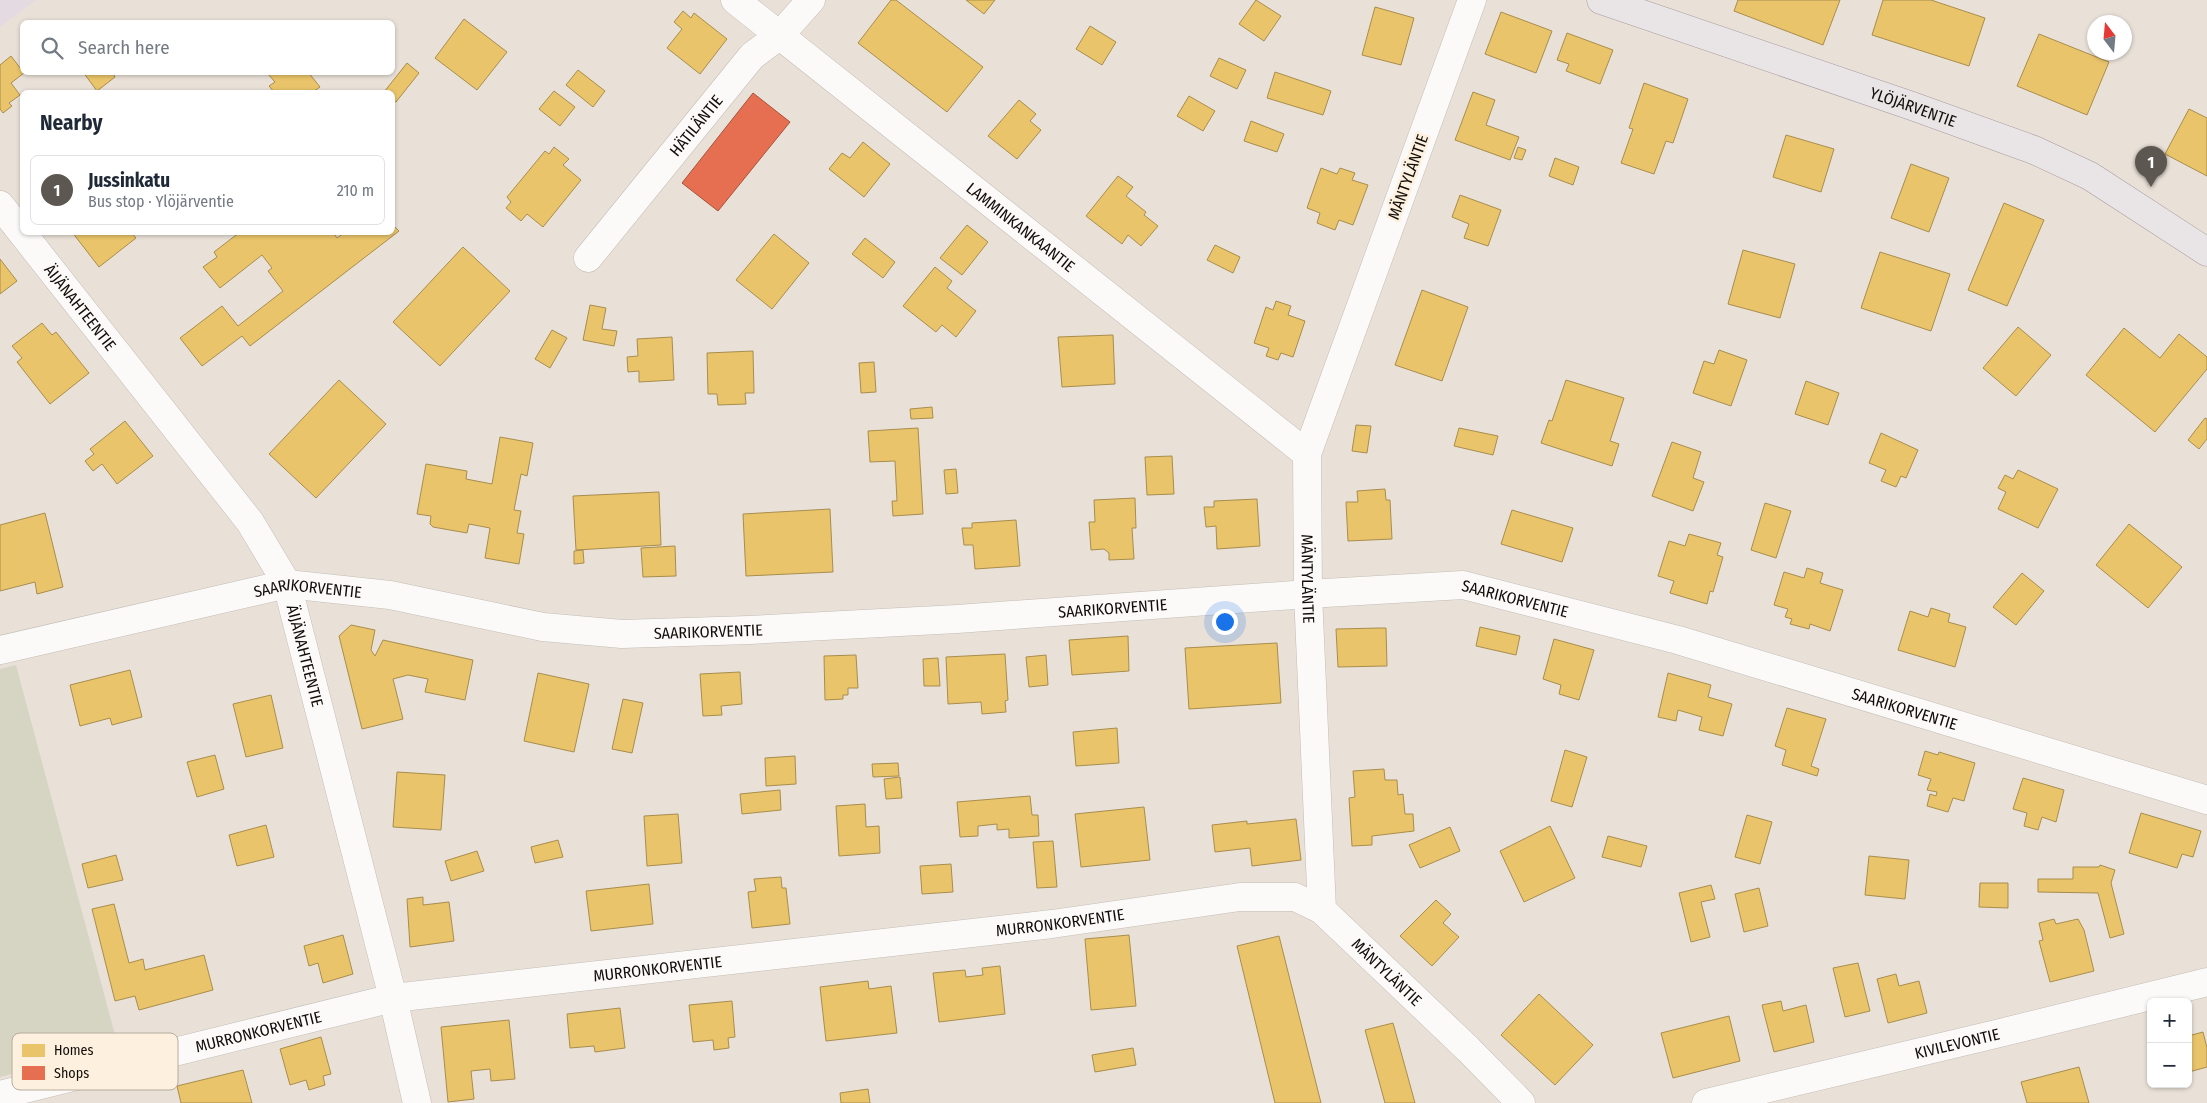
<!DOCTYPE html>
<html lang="en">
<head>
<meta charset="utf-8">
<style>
	body { margin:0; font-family:"Fira Sans Condensed",sans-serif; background:#f6f6f7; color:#1f2937 }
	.controls { position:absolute; right:15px; bottom:15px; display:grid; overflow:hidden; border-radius:8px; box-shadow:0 1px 4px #0004 }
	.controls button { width:45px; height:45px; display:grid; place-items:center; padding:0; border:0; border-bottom:1px solid #e0e1e3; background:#fff; color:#1f2937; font:25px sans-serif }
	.compass { position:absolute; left:2087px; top:15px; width:45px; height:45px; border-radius:50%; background:#fff; box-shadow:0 1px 4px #0004; rotate:344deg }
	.you { position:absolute; left:1224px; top:621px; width:18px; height:18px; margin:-12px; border:4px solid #fff; border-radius:50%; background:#1a73e8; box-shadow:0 0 0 8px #1a73e833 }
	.badge { display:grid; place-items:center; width:32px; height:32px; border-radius:50%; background:#5d5751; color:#fff; font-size:16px; font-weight:700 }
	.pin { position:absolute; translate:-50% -41px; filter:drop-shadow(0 1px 2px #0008) }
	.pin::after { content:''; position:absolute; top:26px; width:18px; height:15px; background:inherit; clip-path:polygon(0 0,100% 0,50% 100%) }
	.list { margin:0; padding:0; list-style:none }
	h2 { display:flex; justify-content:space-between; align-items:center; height:65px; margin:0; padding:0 20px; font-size:21px }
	h2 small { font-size:16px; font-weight:400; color:#747a83 }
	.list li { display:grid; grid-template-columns:32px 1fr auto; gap:15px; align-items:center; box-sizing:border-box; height:70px; margin:0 10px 10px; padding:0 10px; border:1px solid #e0e1e3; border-radius:8px }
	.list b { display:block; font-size:19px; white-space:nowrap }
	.list p { margin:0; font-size:16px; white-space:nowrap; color:#747a83 }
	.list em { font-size:16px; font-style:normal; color:#747a83 }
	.icon { flex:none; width:28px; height:28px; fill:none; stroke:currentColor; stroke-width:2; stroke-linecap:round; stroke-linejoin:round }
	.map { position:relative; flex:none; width:2207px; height:1103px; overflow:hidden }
	.search { position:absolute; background:#fff; box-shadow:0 1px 4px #0004; left:20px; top:20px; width:375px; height:55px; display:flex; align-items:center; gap:12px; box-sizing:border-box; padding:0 18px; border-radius:8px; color:#747a83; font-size:19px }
	.panel { position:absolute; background:#fff; box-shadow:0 1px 4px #0004; left:20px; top:90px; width:375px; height:145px; border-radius:8px }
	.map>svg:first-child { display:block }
</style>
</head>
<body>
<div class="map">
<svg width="2207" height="1103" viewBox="0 0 2207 1103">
	<rect width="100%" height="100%" fill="#e9e1d8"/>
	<!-- commercial -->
	<path fill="#e4dbe2" d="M 0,0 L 36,0 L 0,27 Z"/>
	<!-- green -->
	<path fill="#d6d5c3" d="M 16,665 L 118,1046 L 0,1077 L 0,669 Z"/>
	<!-- homes -->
	<path fill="#e9c46a" stroke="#a88d4d" d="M 891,0 L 896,0 L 983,67 L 947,112 L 858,43 Z
		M 966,0 L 995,0 L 984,14 Z
		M 1256,0 L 1281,16 L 1264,41 L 1239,24 Z
		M 1738,0 L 1840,0 L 1823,45 L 1734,11 Z
		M 1883,0 L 1931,0 L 1985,18 L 1969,66 L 1872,35 Z
		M 1375,7 L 1414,18 L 1401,65 L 1362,55 Z
		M 683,11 L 691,18 L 694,13 L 727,39 L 700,74 L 667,48 L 682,29 L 674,22 Z
		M 1501,12 L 1552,31 L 1536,73 L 1485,54 Z
		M 464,19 L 507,52 L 477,90 L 435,58 Z
		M 1090,26 L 1116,42 L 1102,65 L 1076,49 Z
		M 1567,33 L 1613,50 L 1600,84 L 1566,71 L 1569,64 L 1557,60 Z
		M 2039,34 L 2109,62 L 2087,115 L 2017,86 Z
		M 11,56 L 24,73 L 11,83 L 20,95 L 9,103 L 12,106 L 3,113 L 0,109 L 0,65 Z
		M 1219,58 L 1246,70 L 1237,89 L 1210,76 Z
		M 407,63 L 419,73 L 396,102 L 392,100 L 392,92 L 384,92 Z
		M 578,70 L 605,91 L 593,107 L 566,85 Z
		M 83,72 L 112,72 L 115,77 L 97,91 Z
		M 270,72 L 308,72 L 320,87 L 313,92 L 274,92 L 269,86 L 275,82 L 268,74 Z
		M 1275,72 L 1331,91 L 1323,115 L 1267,98 Z
		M 1644,83 L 1688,99 L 1673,143 L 1666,141 L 1654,174 L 1621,163 L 1633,129 L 1629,128 Z
		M 554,91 L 575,107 L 560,126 L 539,109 Z
		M 1473,92 L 1495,100 L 1486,125 L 1519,137 L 1510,160 L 1455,140 Z
		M 1189,96 L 1215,111 L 1203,131 L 1177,116 Z
		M 1019,100 L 1036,114 L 1030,121 L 1041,130 L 1017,159 L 988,136 Z
		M 2189,109 L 2207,118 L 2207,176 L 2165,154 Z
		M 1251,121 L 1284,134 L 1277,152 L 1244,141 Z
		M 1786,135 L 1834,149 L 1821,192 L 1773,177 Z
		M 863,142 L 890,164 L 864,197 L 829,169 L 842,153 L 850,158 Z
		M 554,147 L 569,159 L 563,165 L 581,180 L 543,227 L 527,214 L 521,221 L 506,208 L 511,202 L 507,197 L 545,151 L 549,154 Z
		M 1518,147 L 1526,150 L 1522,160 L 1514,158 Z
		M 1555,158 L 1579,167 L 1573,185 L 1549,176 Z
		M 1911,164 L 1949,178 L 1929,232 L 1891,218 Z
		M 1321,168 L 1337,174 L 1340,168 L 1355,173 L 1352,180 L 1368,185 L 1353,225 L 1339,220 L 1335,230 L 1317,223 L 1320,213 L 1307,208 Z
		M 1118,176 L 1133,187 L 1126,196 L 1146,212 L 1144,215 L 1158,226 L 1141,246 L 1128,235 L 1122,244 L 1086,216 Z
		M 1460,195 L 1501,210 L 1488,246 L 1464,238 L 1469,224 L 1452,217 Z
		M 2004,203 L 2044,220 L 2007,306 L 1968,290 Z
		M 392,224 L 399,231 L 250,346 L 242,336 L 202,366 L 180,338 L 222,306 L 238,326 L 283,291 L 268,271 L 272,268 L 262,255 L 220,288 L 203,267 L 217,257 L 214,252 L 240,232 L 333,232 L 337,238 L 345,232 L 392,232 Z
		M 967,225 L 988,242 L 962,275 L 940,258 Z
		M 72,232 L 131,232 L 136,238 L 99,267 Z
		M 774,234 L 809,263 L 772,309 L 736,280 Z
		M 865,238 L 895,262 L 883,278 L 852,254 Z
		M 1215,245 L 1240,257 L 1233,273 L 1207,260 Z
		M 463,247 L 510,291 L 440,366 L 393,322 Z
		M 1743,250 L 1795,264 L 1780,318 L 1728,304 Z
		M 1880,252 L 1950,274 L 1931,331 L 1861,308 Z
		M 0,259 L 17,281 L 0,294 Z
		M 935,267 L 952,281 L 947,288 L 976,311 L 956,337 L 942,325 L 936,332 L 903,306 Z
		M 1422,290 L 1468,307 L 1442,381 L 1395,365 Z
		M 1276,301 L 1291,306 L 1288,315 L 1305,321 L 1293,357 L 1281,353 L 1278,360 L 1266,356 L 1269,348 L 1254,343 L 1266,307 L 1273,310 Z
		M 590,305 L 606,308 L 602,329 L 617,331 L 614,346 L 583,340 Z
		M 42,323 L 52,335 L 56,332 L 89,373 L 50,404 L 17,362 L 22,358 L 12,346 Z
		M 2018,327 L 2051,355 L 2016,396 L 1983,368 Z
		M 2124,328 L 2160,358 L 2179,334 L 2207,357 L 2207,369 L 2155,432 L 2086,375 Z
		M 552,330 L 567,338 L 550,368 L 535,359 Z
		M 1113,335 L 1115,384 L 1062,387 L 1058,337 Z
		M 672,337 L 674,380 L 639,382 L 639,371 L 628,372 L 627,357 L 638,356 L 637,339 Z
		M 1719,350 L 1747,360 L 1731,406 L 1693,393 L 1704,361 L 1714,364 Z
		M 753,351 L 754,393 L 745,393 L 746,404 L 718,405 L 717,394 L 708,394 L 707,353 Z
		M 874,362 L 876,392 L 861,393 L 859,363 Z
		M 339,380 L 386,424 L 316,498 L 269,454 Z
		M 1566,380 L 1624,398 L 1610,441 L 1619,444 L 1612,466 L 1541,443 L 1549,420 L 1552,421 Z
		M 1806,381 L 1839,393 L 1828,425 L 1795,414 Z
		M 932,407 L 933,418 L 911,419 L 910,409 Z
		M 2205,418 L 2207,419 L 2207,439 L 2199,449 L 2188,440 Z
		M 125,421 L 153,456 L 117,484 L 102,464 L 93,471 L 85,461 L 94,454 L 90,449 Z
		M 1356,425 L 1371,426 L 1367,453 L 1352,451 Z
		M 918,428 L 923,514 L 893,516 L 892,501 L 897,501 L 895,461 L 870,462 L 868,431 Z
		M 1459,428 L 1498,436 L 1493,455 L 1454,446 Z
		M 1881,433 L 1918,450 L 1906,478 L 1901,476 L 1896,487 L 1881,481 L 1886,470 L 1869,463 Z
		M 500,437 L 533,443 L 527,476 L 521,474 L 514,510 L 521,511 L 517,533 L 524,534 L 519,564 L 485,558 L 490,528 L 469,524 L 467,533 L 433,527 L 430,524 L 431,516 L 417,514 L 426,464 L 467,471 L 466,479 L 492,484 Z
		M 1672,442 L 1701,452 L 1693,478 L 1704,482 L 1693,511 L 1652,496 Z
		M 1172,456 L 1174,494 L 1147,495 L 1145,457 Z
		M 956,469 L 958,493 L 946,494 L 944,470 Z
		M 2018,470 L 2058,489 L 2038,528 L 1998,509 L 2006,492 L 1998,488 L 2005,475 L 2013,479 Z
		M 1385,489 L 1386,500 L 1390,500 L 1392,539 L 1348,541 L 1346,502 L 1358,502 L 1357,491 Z
		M 659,492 L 661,545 L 576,550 L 573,496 Z
		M 1135,498 L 1136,528 L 1132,528 L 1134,559 L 1109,560 L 1109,553 L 1104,549 L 1091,550 L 1089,522 L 1095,522 L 1094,500 Z
		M 1257,499 L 1260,546 L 1217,549 L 1216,526 L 1206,527 L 1204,507 L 1214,507 L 1214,501 Z
		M 1765,503 L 1791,511 L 1776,558 L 1751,550 Z
		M 830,509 L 833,572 L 746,576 L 743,514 Z
		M 1512,510 L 1573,528 L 1562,562 L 1501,544 Z
		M 45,513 L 63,587 L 37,594 L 35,582 L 0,591 L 0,525 Z
		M 1016,520 L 1020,566 L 975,569 L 973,545 L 964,545 L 962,528 L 972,528 L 972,523 Z
		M 2129,524 L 2182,567 L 2148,608 L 2096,565 Z
		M 1689,534 L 1721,543 L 1717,555 L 1723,557 L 1713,592 L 1710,591 L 1707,604 L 1670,593 L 1674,581 L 1658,576 L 1669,541 L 1685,546 Z
		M 675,546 L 676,576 L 643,577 L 641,548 Z
		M 583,550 L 584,563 L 574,564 L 574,551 Z
		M 1807,568 L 1823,573 L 1820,583 L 1843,590 L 1830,631 L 1810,624 L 1809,629 L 1790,624 L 1792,619 L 1785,617 L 1788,609 L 1774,605 L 1784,572 L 1804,578 Z
		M 2022,573 L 2044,591 L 2016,625 L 1993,607 Z
		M 1931,608 L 1950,614 L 1948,622 L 1966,627 L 1955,667 L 1898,650 L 1910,611 L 1928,617 Z
		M 351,625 L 375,630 L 371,650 L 375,656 L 383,640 L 473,660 L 465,700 L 425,692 L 428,679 L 408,675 L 393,679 L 403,719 L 362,729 L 339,636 Z
		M 1480,627 L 1520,636 L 1516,655 L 1476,646 Z
		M 1380,628 L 1386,628 L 1387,666 L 1338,667 L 1336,629 Z
		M 1128,636 L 1129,671 L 1072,675 L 1069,640 Z
		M 1554,639 L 1594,650 L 1579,700 L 1559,694 L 1561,685 L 1543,679 Z
		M 1277,643 L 1281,703 L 1189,709 L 1185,648 Z
		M 1005,654 L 1008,700 L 1005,701 L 1006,712 L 982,714 L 981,702 L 948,704 L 946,657 Z
		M 856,655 L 858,688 L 848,688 L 848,695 L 843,695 L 843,699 L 825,700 L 824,656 Z
		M 1046,655 L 1048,685 L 1029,687 L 1026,657 Z
		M 938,658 L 940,686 L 924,686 L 923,659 Z
		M 130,670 L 142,717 L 112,725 L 110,718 L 80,726 L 70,685 Z
		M 740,672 L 742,704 L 721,706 L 722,715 L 703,716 L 700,674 Z
		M 538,673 L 589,684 L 574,752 L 524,741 Z
		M 1668,673 L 1711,685 L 1708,697 L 1732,704 L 1723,736 L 1699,730 L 1702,717 L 1678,710 L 1676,721 L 1658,717 Z
		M 271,695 L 283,748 L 246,757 L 233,704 Z
		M 623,699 L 643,703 L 632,753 L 612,749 Z
		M 1787,708 L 1826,719 L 1811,766 L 1819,769 L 1817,776 L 1782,765 L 1786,750 L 1775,746 Z
		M 1117,728 L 1119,763 L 1076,766 L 1073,732 Z
		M 1565,750 L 1587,757 L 1572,807 L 1551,801 Z
		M 1925,751 L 1938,755 L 1939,752 L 1975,763 L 1964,801 L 1953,798 L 1948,812 L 1927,806 L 1930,794 L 1936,796 L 1937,792 L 1927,790 L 1931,779 L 1918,775 Z
		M 215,755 L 224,789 L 197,797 L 187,762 Z
		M 795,756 L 796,784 L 766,786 L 765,758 Z
		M 898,763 L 899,776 L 873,777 L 872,764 Z
		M 1384,769 L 1385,780 L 1397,780 L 1398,795 L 1403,794 L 1405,814 L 1413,814 L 1414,831 L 1372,836 L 1372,845 L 1352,846 L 1349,798 L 1355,797 L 1353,771 Z
		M 397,772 L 445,775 L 441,830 L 393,827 Z
		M 900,777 L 902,798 L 886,799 L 884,779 Z
		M 2023,778 L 2064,790 L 2056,822 L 2042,817 L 2038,830 L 2024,826 L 2027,813 L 2013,809 Z
		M 780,790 L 781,810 L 742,814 L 740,794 Z
		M 1030,796 L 1032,815 L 1038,815 L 1039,836 L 1009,838 L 1009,829 L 997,830 L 997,824 L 978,826 L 978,836 L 960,837 L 957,802 Z
		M 865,804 L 866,827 L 879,826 L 880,853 L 839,856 L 836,806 Z
		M 1144,807 L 1150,860 L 1081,867 L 1075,814 Z
		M 2141,813 L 2201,831 L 2193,857 L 2182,854 L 2177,868 L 2129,853 Z
		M 678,814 L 682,863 L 647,866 L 644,816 Z
		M 1747,815 L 1772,822 L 1760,864 L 1735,857 Z
		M 1296,819 L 1301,860 L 1252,866 L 1250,848 L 1215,852 L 1212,825 L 1247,821 L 1247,824 Z
		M 266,825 L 274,857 L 237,866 L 229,835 Z
		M 1550,826 L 1575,878 L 1524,902 L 1500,851 Z
		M 1450,827 L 1460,851 L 1420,868 L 1409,845 Z
		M 1608,836 L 1647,846 L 1641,867 L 1602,857 Z
		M 558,840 L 563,857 L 535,863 L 531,847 Z
		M 1053,841 L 1057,887 L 1037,888 L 1033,842 Z
		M 477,851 L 484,871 L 451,881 L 445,861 Z
		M 116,855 L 123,880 L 88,888 L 82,864 Z
		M 1869,856 L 1909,860 L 1905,899 L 1865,895 Z
		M 951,864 L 953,892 L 922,894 L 920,866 Z
		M 2100,865 L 2115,870 L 2111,883 L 2124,934 L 2110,938 L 2098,893 L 2038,892 L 2038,879 L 2073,879 L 2073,867 L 2099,867 Z
		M 781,877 L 782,888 L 786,888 L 790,924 L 752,928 L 748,892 L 756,891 L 754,879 Z
		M 1980,883 L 2008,883 L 2008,908 L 1979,907 Z
		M 649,884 L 653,924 L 591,931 L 586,891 Z
		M 1711,885 L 1715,899 L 1701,902 L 1710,937 L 1691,942 L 1679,893 Z
		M 1759,888 L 1768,926 L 1744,932 L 1735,894 Z
		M 423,897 L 423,905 L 449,902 L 454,941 L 410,947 L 407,899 Z
		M 1436,900 L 1451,914 L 1443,923 L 1459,937 L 1432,966 L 1400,936 Z
		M 114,904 L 129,963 L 143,959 L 145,970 L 204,955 L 213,990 L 139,1010 L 135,996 L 115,1001 L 92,909 Z
		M 2054,919 L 2056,924 L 2078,919 L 2084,930 L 2094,971 L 2050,982 L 2039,941 L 2043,940 L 2039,923 Z
		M 343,935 L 353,974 L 323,983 L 318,963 L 309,966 L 304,946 Z
		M 1129,935 L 1136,1006 L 1091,1010 L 1085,939 Z
		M 1279,936 L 1321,1103 L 1275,1103 L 1237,946 Z
		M 1858,963 L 1870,1011 L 1845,1017 L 1833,968 Z
		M 1000,966 L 1005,1014 L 939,1022 L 933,973 L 965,970 L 966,977 L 983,975 L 982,968 Z
		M 1896,974 L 1899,986 L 1919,981 L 1927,1013 L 1888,1023 L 1877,979 Z
		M 868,981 L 869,989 L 891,986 L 897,1033 L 826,1041 L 820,987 Z
		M 1539,994 L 1593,1045 L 1555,1085 L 1501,1035 Z
		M 732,1001 L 735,1037 L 728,1038 L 729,1048 L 714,1050 L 713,1040 L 693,1042 L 689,1005 Z
		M 1781,1001 L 1783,1011 L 1806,1005 L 1814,1042 L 1774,1052 L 1762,1005 Z
		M 620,1008 L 625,1048 L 595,1052 L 594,1046 L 570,1048 L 567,1014 Z
		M 1729,1016 L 1740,1061 L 1673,1078 L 1661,1033 Z
		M 509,1020 L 515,1079 L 491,1081 L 490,1069 L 471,1071 L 474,1099 L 448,1102 L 441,1027 Z
		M 1393,1023 L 1415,1103 L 1385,1103 L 1365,1030 Z
		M 2203,1032 L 2207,1048 L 2207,1067 L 2189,1072 L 2191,1081 L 2188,1082 L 2188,1036 Z
		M 321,1037 L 331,1074 L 323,1076 L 325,1085 L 309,1090 L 306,1080 L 290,1085 L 280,1049 Z
		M 1133,1048 L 1136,1065 L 1095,1072 L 1092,1055 Z
		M 2079,1067 L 2089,1103 L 2027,1103 L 2021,1082 Z
		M 243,1070 L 252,1103 L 181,1103 L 177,1086 Z
		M 868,1089 L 870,1103 L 841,1103 L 840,1093 Z"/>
	<!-- shops -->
	<path fill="#e76f51" stroke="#a7523b" d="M 753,93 L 790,122 L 718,211 L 682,183 Z"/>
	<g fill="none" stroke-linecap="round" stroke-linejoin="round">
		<defs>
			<g id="minor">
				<path id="s1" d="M 735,0 L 1307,454"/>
				<path id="s2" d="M 1472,0 L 1307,454 L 1308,594 L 1322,910 L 1468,1049 L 1521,1103"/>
				<path id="s3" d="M 0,205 L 250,522 L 287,584 L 393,998 L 417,1103"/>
				<path id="s4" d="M 588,258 L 752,56 L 780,35 L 811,0"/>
				<path id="s5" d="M 0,650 L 287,584 L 390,595 L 543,627 L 622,634 L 749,630 L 957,619 L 1308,594 L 1463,585 L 1678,640 L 2207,800"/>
				<path id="s6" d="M 0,1095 L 393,998 L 1052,924 L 1240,897 L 1295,897 L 1322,910"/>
				<path id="s7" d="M 1706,1103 L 2000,1033 L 2207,982"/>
			</g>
			<g id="major">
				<path id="s8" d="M 1601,0 L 1912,106 L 2034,150 L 2090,176 L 2207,252"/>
			</g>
		</defs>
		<!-- minor casing -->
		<use href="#minor" stroke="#c3bdb5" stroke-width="29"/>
		<!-- major casing -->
		<use href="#major" stroke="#a89b9f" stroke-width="29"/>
		<!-- minor -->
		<use href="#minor" stroke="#fcfaf9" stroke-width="28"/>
		<!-- major -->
		<use href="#major" stroke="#e9e4e6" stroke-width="28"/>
	</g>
	<g text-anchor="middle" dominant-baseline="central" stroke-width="5" stroke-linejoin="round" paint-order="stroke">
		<!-- street labels -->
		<g font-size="16" fill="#110d08" stroke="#fdf0de">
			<text stroke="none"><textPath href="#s8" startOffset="330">YLÖJÄRVENTIE</textPath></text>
			<text stroke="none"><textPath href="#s4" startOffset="171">HÄTILÄNTIE</textPath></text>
			<text transform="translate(1408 177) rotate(-70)">MÄNTYLÄNTIE</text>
			<text stroke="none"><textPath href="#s1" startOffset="365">LAMMINKANKAANTIE</textPath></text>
			<text stroke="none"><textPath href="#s3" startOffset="130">ÄIJÄNAHTEENTIE</textPath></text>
			<text stroke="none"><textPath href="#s2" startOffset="608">MÄNTYLÄNTIE</textPath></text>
			<text stroke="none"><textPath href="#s5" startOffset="315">SAARIKORVENTIE</textPath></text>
			<text stroke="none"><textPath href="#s5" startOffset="1530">SAARIKORVENTIE</textPath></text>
			<text stroke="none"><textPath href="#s5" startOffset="1125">SAARIKORVENTIE</textPath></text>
			<text stroke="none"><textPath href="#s5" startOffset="720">SAARIKORVENTIE</textPath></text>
			<text stroke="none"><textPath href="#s3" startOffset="550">ÄIJÄNAHTEENTIE</textPath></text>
			<text stroke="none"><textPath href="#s5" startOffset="1935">SAARIKORVENTIE</textPath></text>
			<text stroke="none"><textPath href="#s6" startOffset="1076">MURRONKORVENTIE</textPath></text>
			<text stroke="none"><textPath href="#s6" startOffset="671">MURRONKORVENTIE</textPath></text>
			<text stroke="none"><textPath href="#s2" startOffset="1029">MÄNTYLÄNTIE</textPath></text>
			<text stroke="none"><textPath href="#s6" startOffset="266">MURRONKORVENTIE</textPath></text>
			<text stroke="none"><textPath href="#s7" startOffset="258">KIVILEVONTIE</textPath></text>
		</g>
	</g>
	<!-- legend -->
	<rect x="12" y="1033" width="166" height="57" rx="8" fill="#fdf0de" stroke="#b6ac9e" stroke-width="1"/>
	<rect x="22" y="1044" width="23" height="13" fill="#e9c46a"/>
	<rect x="22" y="1066" width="23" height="14" fill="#e76f51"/>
	<g font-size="14" fill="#110d08">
		<text x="54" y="1055">Homes</text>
		<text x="54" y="1078">Shops</text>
	</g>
</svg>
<div class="controls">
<button>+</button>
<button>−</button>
</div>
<svg class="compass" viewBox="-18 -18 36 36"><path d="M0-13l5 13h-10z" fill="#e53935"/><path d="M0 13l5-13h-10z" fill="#747a83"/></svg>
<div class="you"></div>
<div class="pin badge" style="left:2151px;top:187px">1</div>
<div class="search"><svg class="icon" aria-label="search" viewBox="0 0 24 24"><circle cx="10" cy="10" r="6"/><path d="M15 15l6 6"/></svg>Search here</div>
<section class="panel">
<h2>Nearby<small></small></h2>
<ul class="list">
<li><span class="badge">1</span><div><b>Jussinkatu</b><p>Bus stop · Ylöjärventie</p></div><em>210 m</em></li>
</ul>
</section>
</div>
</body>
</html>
